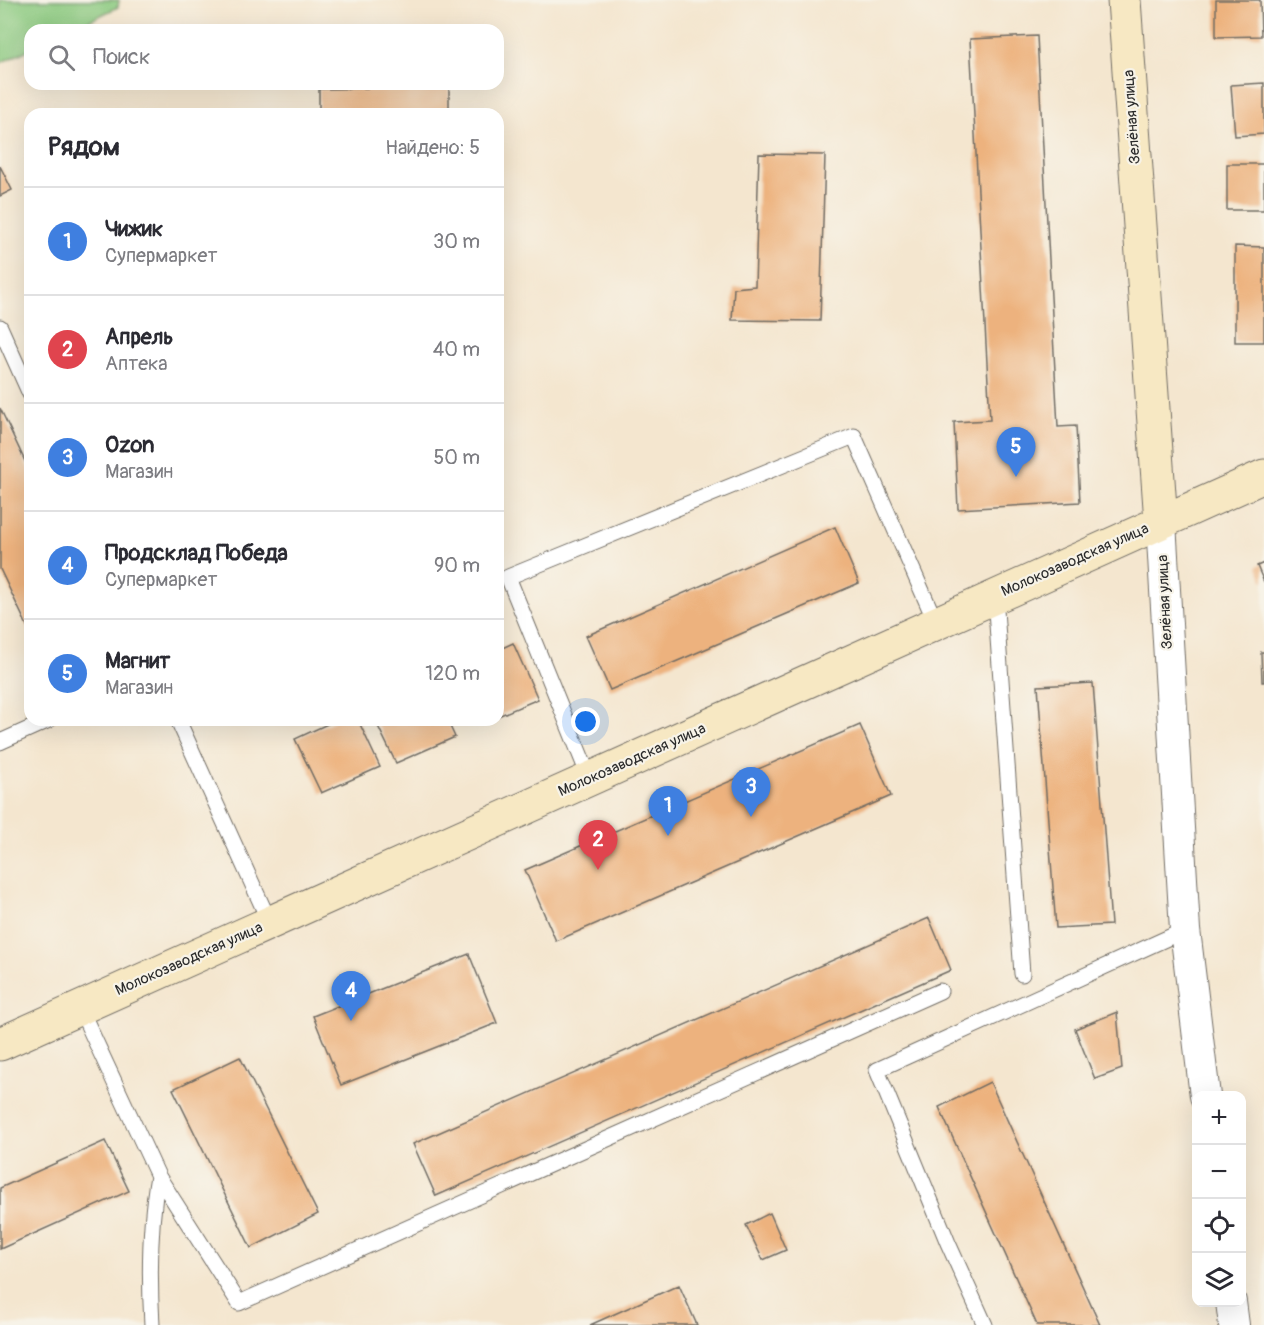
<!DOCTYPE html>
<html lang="ru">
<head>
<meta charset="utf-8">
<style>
	body { margin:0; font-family:Pangolin,sans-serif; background:#f7f7f7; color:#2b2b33 }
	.controls { position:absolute; right:18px; bottom:18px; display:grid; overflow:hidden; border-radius:12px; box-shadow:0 6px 24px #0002 }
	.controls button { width:54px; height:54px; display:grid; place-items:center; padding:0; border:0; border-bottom:2px solid #e1e1e2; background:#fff; color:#2b2b33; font:30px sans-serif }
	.you { position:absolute; left:586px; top:722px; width:21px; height:21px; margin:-15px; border:4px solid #fff; border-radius:50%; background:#1a73e8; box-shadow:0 0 0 9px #1a73e833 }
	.badge { display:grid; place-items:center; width:39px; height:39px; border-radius:50%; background:#111827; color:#fff; font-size:20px; font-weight:700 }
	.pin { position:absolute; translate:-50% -50px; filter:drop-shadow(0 2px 3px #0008) }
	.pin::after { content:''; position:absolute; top:32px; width:21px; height:18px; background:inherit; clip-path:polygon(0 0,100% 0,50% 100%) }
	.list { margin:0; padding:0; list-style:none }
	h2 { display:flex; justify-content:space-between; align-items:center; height:78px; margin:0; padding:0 24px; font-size:26px }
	h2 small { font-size:20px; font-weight:400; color:#7c7c81 }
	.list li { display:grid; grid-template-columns:39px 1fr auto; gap:18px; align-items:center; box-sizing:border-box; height:108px; padding:0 24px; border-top:2px solid #e1e1e2 }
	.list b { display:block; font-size:22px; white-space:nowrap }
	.list p { margin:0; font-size:20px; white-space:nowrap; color:#7c7c81 }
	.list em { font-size:20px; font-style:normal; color:#7c7c81 }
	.icon { flex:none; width:33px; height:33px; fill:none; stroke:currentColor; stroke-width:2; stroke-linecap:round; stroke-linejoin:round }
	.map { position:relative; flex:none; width:1264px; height:1325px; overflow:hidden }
	.search { position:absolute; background:#fff; box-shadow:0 6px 24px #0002; left:24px; top:24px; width:480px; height:66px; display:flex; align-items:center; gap:15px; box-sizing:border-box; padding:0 21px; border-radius:18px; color:#7c7c81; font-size:22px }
	.panel { position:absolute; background:#fff; box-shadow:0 6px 24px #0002; left:24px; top:108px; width:480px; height:618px; border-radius:18px }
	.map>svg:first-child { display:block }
</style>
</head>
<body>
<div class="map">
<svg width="1264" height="1325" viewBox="0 0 1264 1325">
	<rect width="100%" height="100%" fill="#f7f3e8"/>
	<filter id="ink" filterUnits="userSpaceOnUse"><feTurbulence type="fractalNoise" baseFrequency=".0167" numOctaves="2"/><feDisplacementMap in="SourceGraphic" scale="12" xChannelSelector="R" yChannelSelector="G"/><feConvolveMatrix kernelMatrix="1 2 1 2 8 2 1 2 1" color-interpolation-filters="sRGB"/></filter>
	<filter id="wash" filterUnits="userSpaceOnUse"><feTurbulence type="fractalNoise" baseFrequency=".008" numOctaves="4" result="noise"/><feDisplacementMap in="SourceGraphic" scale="24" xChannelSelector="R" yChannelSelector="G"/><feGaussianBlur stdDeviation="1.35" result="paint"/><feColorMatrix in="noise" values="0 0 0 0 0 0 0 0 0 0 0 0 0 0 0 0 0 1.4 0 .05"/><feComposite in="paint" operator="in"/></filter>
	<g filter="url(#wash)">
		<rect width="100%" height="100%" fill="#f4e6cf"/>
		<!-- green -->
		<path fill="#8ac97f" stroke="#5a7a55" stroke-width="1.5" d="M 0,0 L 119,0 L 118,7 L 70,30 L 30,30 L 30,49 L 0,63 Z"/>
		<g id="blocks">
			<!-- building -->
			<path fill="#edb27e" d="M 1216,0 L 1260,0 L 1261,36 L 1216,37 Z
				M 1037,36 L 1058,427 L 1076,426 L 1080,502 L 958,509 L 954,422 L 990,420 L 970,39 Z
				M 1264,83 L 1264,134 L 1235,136 L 1231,85 Z
				M 449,87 L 449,114 L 319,114 L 319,89 Z
				M 759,154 L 825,155 L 820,321 L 732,320 L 734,288 L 755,286 Z
				M 1227,164 L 1264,164 L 1264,210 L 1227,210 Z
				M 0,166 L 12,190 L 0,196 Z
				M 1235,246 L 1264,247 L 1264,342 L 1235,342 Z
				M 0,408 L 30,472 L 30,632 L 0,569 Z
				M 835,527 L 859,583 L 610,690 L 586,636 Z
				M 1264,563 L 1264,582 L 1257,566 Z
				M 513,643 L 538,699 L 498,716 L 498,650 Z
				M 1261,652 L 1264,652 L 1264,682 L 1262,682 Z
				M 1093,683 L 1111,925 L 1056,928 L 1038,686 Z
				M 336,720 L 358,720 L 380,767 L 321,793 L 295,739 Z
				M 375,720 L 447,720 L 455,737 L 396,763 Z
				M 860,725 L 891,796 L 556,941 L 525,870 Z
				M 929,918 L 951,970 L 436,1196 L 413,1144 Z
				M 469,954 L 497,1023 L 341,1085 L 313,1016 Z
				M 1117,1012 L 1122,1069 L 1095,1079 L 1075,1029 Z
				M 240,1057 L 318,1214 L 251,1248 L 173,1089 Z
				M 990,1082 L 1100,1325 L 1037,1325 L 939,1107 Z
				M 105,1141 L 129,1191 L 0,1249 L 0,1188 Z
				M 770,1213 L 786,1250 L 763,1260 L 746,1225 Z
				M 679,1285 L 697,1325 L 590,1325 Z"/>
		</g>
	</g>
	<g filter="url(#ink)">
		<use href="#blocks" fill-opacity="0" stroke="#716c64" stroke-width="1.5"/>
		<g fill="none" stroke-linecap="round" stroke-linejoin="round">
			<defs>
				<path id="lane" d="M 0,327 L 30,394
					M 995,596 L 1022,974
					M 178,720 L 270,923
					M 0,742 L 49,720
					M 590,779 L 508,577 L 854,436 L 936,623
					M 80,1008 L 158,1176 L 239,1303 L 940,991
					M 152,1325 C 149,1274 149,1226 158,1176
					M 985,1325 L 948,1243 L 877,1070 L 1185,930"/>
				<path id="street" d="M 1161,522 L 1185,930 L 1205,1096
					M 1231,1302 L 1234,1325"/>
				<path id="secondary" d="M 1124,0 L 1161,522
					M 0,1044 L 1264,476"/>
			</defs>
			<!-- lane casing -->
			<use href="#lane" stroke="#716c64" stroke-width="17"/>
			<!-- street casing -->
			<use href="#street" stroke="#716c64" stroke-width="32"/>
			<!-- secondary casing -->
			<use href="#secondary" stroke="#716c64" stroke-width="35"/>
			<!-- lane -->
			<use href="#lane" stroke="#fff" stroke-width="15"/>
			<!-- street -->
			<use href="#street" stroke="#fff" stroke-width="30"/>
			<!-- secondary -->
			<use href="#secondary" stroke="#f7e8c3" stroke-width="33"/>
		</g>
	</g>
	<g text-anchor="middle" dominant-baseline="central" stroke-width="4.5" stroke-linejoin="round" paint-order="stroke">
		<!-- street labels -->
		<g font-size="15" fill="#2b2b2b" stroke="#f7f3e8">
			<text transform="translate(1132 117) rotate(-94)">Зелёная улица</text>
			<text transform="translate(1075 560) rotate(-24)">Молокозаводская улица</text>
			<text transform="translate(1165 602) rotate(-93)">Зелёная улица</text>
			<text transform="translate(632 760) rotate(-24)">Молокозаводская улица</text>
			<text transform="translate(189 959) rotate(-24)">Молокозаводская улица</text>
		</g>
	</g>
</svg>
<div class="controls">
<button>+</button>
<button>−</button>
<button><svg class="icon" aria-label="locate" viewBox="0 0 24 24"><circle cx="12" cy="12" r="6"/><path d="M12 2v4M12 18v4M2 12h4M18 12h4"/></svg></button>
<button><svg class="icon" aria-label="layers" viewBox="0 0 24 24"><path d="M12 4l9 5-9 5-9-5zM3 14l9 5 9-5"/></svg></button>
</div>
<div class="you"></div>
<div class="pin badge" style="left:668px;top:836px;background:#3f7fe0">1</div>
<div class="pin badge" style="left:598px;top:870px;background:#e0444e">2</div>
<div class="pin badge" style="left:751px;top:817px;background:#3f7fe0">3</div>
<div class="pin badge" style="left:351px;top:1021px;background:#3f7fe0">4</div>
<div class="pin badge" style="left:1016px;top:477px;background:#3f7fe0">5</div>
<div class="search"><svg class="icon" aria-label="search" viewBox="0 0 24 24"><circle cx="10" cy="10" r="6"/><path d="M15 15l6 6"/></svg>Поиск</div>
<section class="panel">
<h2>Рядом<small>Найдено: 5</small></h2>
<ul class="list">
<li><span class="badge" style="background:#3f7fe0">1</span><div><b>Чижик</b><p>Супермаркет</p></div><em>30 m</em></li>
<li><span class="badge" style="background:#e0444e">2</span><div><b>Апрель</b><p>Аптека</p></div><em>40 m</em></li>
<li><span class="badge" style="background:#3f7fe0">3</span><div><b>Ozon</b><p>Магазин</p></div><em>50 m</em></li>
<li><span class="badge" style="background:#3f7fe0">4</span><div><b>Продсклад Победа</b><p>Супермаркет</p></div><em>90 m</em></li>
<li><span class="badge" style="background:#3f7fe0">5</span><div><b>Магнит</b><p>Магазин</p></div><em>120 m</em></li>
</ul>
</section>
</div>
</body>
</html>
